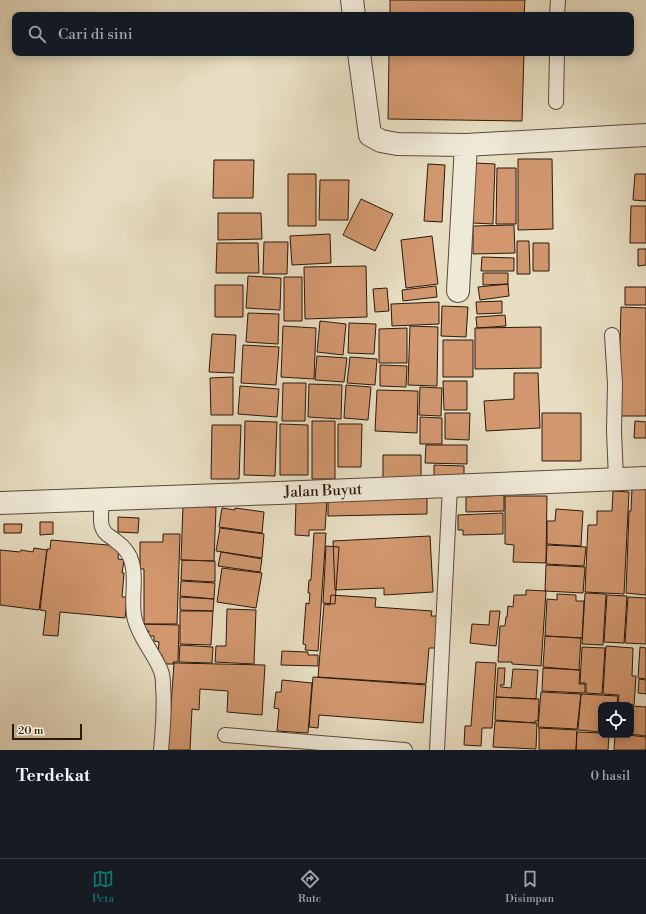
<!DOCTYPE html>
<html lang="id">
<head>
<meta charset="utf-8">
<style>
	body { margin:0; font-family:"Libre Bodoni",serif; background:#20242c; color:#f1f3f6 }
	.controls { position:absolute; right:12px; bottom:12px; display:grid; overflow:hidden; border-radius:8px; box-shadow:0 2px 10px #0003 }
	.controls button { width:36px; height:36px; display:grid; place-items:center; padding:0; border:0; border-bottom:1px solid #363941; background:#171b24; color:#f1f3f6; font:20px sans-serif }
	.scale { position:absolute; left:12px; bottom:10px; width:70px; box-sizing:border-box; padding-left:4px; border:2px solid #2a190d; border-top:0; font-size:11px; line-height:14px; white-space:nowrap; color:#2a190d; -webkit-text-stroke:3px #efe9d7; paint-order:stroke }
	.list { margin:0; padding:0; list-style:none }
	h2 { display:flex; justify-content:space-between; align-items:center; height:52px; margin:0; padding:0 16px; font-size:17px }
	h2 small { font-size:13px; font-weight:400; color:#9ea1a6 }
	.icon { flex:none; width:22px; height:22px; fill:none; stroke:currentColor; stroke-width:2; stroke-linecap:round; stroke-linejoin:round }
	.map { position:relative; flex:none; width:646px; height:750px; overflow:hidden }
	.search { position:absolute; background:#171b24; box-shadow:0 2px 10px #0003; left:12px; right:12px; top:12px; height:44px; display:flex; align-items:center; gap:10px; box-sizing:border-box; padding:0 14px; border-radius:8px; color:#9ea1a6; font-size:15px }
	.sheet { height:108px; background:#171b24 }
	nav { display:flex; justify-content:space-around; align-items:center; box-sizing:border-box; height:56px; border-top:1px solid #363941; background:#171b24; font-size:11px; color:#9ea1a6 }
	nav a { display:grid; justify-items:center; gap:2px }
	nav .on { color:#0f766e }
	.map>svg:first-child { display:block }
</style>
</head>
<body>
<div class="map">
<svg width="646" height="750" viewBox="0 0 646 750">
	<rect width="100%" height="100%" fill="#e7ddc1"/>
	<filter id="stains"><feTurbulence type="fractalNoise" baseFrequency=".005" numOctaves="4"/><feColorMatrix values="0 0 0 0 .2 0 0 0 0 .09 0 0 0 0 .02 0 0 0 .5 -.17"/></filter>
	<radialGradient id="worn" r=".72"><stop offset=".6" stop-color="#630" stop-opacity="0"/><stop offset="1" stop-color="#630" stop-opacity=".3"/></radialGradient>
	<!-- building -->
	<path fill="#d2976f" stroke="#2a190d" d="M 390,0 L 525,0 L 524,15 L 390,15 Z
		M 389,53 L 524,53 L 522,121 L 388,119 Z
		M 518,159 L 552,159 L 553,229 L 518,230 Z
		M 214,160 L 254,160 L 253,198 L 213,198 Z
		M 475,163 L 495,164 L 493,224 L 473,223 Z
		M 428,164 L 445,165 L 442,222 L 424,221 Z
		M 497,168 L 516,168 L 516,224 L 496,224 Z
		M 288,174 L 316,174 L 316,226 L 288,226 Z
		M 635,174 L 646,174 L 646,201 L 633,200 Z
		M 320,180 L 349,180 L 348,220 L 319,220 Z
		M 361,199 L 393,214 L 375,251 L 343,235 Z
		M 631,206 L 646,206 L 646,243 L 630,243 Z
		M 218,213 L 261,213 L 262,239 L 218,240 Z
		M 514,225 L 515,253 L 473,254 L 473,226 Z
		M 330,234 L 331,263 L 292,265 L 290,236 Z
		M 432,236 L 438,284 L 406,288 L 401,240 Z
		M 517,241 L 529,241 L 530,274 L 517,274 Z
		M 264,242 L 288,242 L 287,274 L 263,274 Z
		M 217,243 L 258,243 L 259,273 L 216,273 Z
		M 533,243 L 549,243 L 549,271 L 533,271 Z
		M 638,249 L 646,249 L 646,265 L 638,266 Z
		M 482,257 L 514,258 L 514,271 L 481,271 Z
		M 366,266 L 367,317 L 305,319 L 304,267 Z
		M 483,273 L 508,273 L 508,284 L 483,285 Z
		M 248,276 L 281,278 L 280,310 L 246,308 Z
		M 284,277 L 302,277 L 302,321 L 284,321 Z
		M 508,284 L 509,296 L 480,300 L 478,287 Z
		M 215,285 L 243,285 L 243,317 L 215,317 Z
		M 436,286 L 437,297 L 403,301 L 402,290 Z
		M 625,287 L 646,287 L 646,305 L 625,305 Z
		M 387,288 L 389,311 L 375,312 L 373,289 Z
		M 502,301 L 502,313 L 477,314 L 476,302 Z
		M 439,302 L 439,324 L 392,326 L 391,304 Z
		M 442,306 L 468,307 L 466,337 L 441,336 Z
		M 621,307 L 646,308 L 646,416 L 618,416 Z
		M 248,313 L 279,314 L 278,344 L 246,342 Z
		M 505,315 L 506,326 L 477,328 L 476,317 Z
		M 320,321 L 346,324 L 343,355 L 317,352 Z
		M 349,323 L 376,324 L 374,354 L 348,353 Z
		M 283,326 L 316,328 L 314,379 L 281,377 Z
		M 410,326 L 438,327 L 437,386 L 408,385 Z
		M 541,327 L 541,368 L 475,369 L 475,328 Z
		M 407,328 L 407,363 L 379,363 L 379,329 Z
		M 212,334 L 236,335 L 234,373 L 209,372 Z
		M 443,340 L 473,340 L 473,377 L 443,377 Z
		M 243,345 L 279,347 L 276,385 L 241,383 Z
		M 317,356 L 347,358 L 344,382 L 315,380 Z
		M 350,357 L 377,359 L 375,385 L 347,383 Z
		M 380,365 L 407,366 L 406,387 L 380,386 Z
		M 514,373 L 538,373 L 540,428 L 486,431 L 484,401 L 514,399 Z
		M 233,377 L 233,415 L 211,415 L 210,378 Z
		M 443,381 L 467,381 L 467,410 L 444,410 Z
		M 283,383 L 306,383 L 305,421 L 282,421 Z
		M 309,384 L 342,385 L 341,419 L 308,417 Z
		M 346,385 L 371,387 L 368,420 L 344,418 Z
		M 240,386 L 279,389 L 277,417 L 238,414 Z
		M 420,387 L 442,388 L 441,416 L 419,415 Z
		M 377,390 L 418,391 L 417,433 L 375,431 Z
		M 445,413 L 470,413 L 469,440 L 445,439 Z
		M 542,413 L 581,413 L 581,461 L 542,461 Z
		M 420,417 L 442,418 L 442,444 L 420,444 Z
		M 245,421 L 277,422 L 275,476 L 244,475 Z
		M 312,421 L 335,421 L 335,479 L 312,479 Z
		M 635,421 L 646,422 L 646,438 L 634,438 Z
		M 280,424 L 308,425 L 308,475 L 280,475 Z
		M 338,424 L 362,424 L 361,467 L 338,467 Z
		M 212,425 L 241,425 L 239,479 L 211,479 Z
		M 426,445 L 467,445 L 467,464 L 425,463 Z
		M 383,455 L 421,455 L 421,484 L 383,485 Z
		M 434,465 L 464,466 L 464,478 L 434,477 Z
		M 632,488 L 646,489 L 646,595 L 626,593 L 629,511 L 631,511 Z
		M 613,491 L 629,492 L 624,594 L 585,592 L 588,525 L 597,525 L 597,511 L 612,511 Z
		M 504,495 L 504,511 L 466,512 L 466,497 Z
		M 505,496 L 547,496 L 546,563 L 513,562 L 514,545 L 505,544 Z
		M 427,498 L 427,514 L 328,516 L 328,500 Z
		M 327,500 L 325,530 L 309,530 L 309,536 L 295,535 L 296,501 Z
		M 183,506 L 216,507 L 214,561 L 181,560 Z
		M 222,508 L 235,510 L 235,508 L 264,512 L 262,533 L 219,527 Z
		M 556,509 L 583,511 L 581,546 L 547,544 L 547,521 L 555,521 Z
		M 503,513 L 503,534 L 463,535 L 463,530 L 458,530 L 458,515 Z
		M 118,517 L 139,518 L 138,533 L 118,532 Z
		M 40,522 L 53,522 L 53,534 L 40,535 Z
		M 4,524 L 22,524 L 21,533 L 4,533 Z
		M 220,528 L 264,534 L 262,558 L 216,551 Z
		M 314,533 L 326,533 L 318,651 L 305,650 L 306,645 L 303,644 L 306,603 L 309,604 L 310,593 L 308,593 L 309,580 L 311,580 Z
		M 163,534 L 180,534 L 177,624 L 144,624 L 144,569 L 140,569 L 140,542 L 163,542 Z
		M 430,536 L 433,592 L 384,595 L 384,588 L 335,590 L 333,541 Z
		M 51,540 L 119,546 L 118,559 L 124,560 L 122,573 L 124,573 L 122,597 L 127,597 L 125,618 L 60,612 L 58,636 L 43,635 L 46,611 L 40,610 L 47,549 L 50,549 Z
		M 547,545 L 586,547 L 584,566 L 546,564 Z
		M 326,546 L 339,547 L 335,604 L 323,603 Z
		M 34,548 L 47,550 L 39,610 L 0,605 L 0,550 L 20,552 L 21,550 L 33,552 Z
		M 221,552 L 262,559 L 260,572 L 218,566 Z
		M 182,560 L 215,561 L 215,582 L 181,580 Z
		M 546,565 L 585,567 L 583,593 L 545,591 Z
		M 222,568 L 262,573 L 256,608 L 217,602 Z
		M 181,581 L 215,583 L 214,599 L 180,596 Z
		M 526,590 L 546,591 L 541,666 L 512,664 L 512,662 L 498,662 L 500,626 L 505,626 L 506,617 L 507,617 L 508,606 L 513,607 L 514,595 L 526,595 Z
		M 585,593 L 606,594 L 603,645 L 582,644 Z
		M 557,594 L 576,595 L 576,601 L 584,601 L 582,638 L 545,636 L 547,599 L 557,600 Z
		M 331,595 L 376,598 L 375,607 L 432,611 L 431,616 L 441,616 L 439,648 L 429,648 L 426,684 L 318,677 L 324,604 L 330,605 Z
		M 607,595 L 627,596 L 624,643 L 604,642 Z
		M 180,597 L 214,599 L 213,611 L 180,610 Z
		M 628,597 L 646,598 L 646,644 L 625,643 Z
		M 227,609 L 256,610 L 254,664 L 215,662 L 216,646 L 226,646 Z
		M 180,611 L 213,611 L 211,645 L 180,644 Z
		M 490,611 L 500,611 L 496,646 L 470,643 L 472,624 L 489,625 Z
		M 141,624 L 179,625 L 178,662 L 173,662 L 174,664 L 164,664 L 162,655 L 158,655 L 159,642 L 154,641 L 154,636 L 148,636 L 149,631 L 141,631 Z
		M 545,636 L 581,638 L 579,670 L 543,667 Z
		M 180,645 L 213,647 L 212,663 L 179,662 Z
		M 606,646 L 633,648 L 632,676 L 636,676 L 634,705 L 618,704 L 619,695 L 603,694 Z
		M 582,647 L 605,648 L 602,694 L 586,693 L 586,683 L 580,683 Z
		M 640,647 L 646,648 L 646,679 L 638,678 Z
		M 282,651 L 308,652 L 308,655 L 318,655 L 318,666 L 281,665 Z
		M 476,662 L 496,663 L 492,728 L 482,728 L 481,746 L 464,745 L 465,726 L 471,726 Z
		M 174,663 L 265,665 L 262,715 L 227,712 L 228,691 L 200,689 L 199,710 L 192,709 L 190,750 L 168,750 Z
		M 498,668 L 505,668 L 504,685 L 500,685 L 501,687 L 511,688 L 513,669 L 538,670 L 536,699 L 496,697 Z
		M 543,668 L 580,670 L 579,684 L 585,684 L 585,693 L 542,691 Z
		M 313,677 L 426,685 L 423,723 L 319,715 L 318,728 L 309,727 Z
		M 639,679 L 646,680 L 646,694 L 638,693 Z
		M 282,680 L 312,683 L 308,733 L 277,731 L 279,709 L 274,708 L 276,692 L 281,692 Z
		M 541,692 L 581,694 L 577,729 L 538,727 Z
		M 581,694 L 618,696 L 617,705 L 601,705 L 601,732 L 578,730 Z
		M 496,697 L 539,699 L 538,721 L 535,721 L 535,723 L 495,720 Z
		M 631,706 L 646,707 L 646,736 L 631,734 Z
		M 495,721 L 537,723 L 536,749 L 493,747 Z
		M 539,728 L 577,730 L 576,750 L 539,750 Z
		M 577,732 L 601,733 L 601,735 L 609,735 L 608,750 L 576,750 Z
		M 615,735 L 628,735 L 646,737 L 646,750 L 614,750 Z"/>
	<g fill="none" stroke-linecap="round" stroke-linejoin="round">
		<defs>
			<path id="service" d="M 557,15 L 558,0
				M 556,102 L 557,53
				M 612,335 L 615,384 L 614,431 L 616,479
				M 102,499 C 102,506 99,522 103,529 C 105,535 112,537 116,541 C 123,546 130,554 132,563 C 137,580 130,603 135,620 C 140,639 154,653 161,671 C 163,676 163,681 163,686 C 165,708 163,729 161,750
				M 225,735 L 405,750
				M 437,750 L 450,486"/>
			<path id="minor" d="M 352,0 L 354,15
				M 359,53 L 370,135 L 381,141 L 397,144 L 466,145 L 646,135
				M 458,291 L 466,145"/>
			<path id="tertiary" d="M 0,503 L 278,493 L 646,478"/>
		</defs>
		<!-- service casing -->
		<use href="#service" stroke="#594a3a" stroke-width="16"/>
		<!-- minor casing -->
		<use href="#minor" stroke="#594a3a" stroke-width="24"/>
		<!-- tertiary casing -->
		<use href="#tertiary" stroke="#594a3a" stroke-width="24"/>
		<!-- service -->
		<use href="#service" stroke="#efe9d7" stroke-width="14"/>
		<!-- minor -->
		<use href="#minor" stroke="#efe9d7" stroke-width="22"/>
		<!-- tertiary -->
		<use href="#tertiary" stroke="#efe9d7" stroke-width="22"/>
	</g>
	<g text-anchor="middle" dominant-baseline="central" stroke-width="3" stroke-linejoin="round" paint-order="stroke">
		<!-- street labels -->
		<g font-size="15" fill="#2a190d" stroke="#efe9d7">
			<text transform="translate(323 491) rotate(-2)">Jalan Buyut</text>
		</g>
	</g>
	<rect width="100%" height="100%" filter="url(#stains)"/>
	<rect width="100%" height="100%" fill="url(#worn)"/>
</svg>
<div class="controls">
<button><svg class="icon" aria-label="locate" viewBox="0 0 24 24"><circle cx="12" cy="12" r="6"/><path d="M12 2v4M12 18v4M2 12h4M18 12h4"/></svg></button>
</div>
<div class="scale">20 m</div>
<div class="search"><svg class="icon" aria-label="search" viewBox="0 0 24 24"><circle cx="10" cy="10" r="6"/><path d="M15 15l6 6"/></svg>Cari di sini</div>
</div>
<section class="sheet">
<h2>Terdekat<small>0 hasil</small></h2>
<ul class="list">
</ul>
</section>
<nav>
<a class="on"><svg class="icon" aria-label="map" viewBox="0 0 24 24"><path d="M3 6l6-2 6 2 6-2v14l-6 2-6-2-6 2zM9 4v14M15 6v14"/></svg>Peta</a>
<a><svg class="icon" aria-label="directions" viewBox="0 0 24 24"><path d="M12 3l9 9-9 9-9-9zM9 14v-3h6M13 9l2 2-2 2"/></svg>Rute</a>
<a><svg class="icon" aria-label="saved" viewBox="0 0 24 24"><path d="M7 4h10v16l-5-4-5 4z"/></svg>Disimpan</a>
</nav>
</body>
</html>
